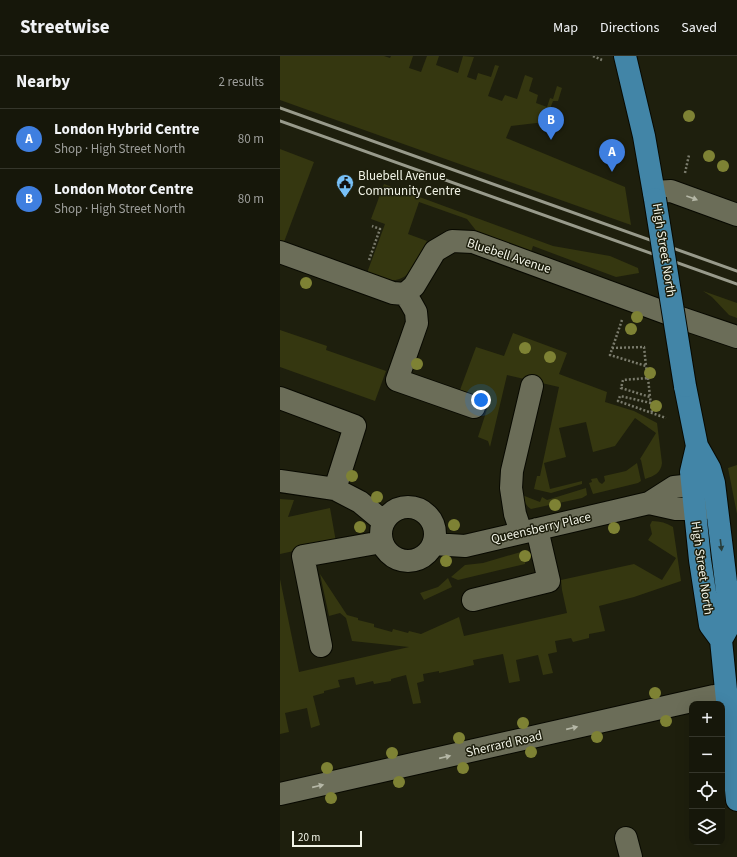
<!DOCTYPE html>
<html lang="en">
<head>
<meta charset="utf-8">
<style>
	body { margin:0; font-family:"Source Sans 3",sans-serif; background:#1f2013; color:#f1f3f6 }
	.controls { position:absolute; right:12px; bottom:12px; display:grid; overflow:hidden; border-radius:8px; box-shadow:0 4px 16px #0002 }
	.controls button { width:36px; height:36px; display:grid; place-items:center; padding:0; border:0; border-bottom:1px solid #35362b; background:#16170a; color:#f1f3f6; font:20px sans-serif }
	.scale { position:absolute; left:12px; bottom:10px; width:70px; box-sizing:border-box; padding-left:4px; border:2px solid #f1f3e6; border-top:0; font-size:11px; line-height:14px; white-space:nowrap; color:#f1f3e6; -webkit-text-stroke:3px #1e1f0d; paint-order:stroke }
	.you { position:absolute; left:201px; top:344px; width:14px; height:14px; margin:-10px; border:3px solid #fff; border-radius:50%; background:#1a73e8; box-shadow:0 0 0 6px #1a73e833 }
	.badge { display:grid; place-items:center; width:26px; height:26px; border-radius:50%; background:#0f766e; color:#fff; font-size:13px; font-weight:700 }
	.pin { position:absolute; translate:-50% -33px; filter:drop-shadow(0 1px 2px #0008) }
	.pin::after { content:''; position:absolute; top:21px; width:14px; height:12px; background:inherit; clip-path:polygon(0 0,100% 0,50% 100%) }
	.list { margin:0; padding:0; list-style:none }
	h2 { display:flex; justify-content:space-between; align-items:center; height:52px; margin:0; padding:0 16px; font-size:17px }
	h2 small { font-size:13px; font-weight:400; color:#9e9f9c }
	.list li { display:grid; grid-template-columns:26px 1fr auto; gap:12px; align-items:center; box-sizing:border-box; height:60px; padding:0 16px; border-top:1px solid #35362b }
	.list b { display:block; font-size:15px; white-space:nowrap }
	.list p { margin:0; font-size:13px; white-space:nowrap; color:#9e9f9c }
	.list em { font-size:13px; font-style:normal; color:#9e9f9c }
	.icon { flex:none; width:22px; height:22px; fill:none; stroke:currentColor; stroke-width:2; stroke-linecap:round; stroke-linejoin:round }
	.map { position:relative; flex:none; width:457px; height:801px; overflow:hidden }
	header { display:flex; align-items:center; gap:24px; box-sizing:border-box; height:56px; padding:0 20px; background:#16170a; border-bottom:1px solid #35362b }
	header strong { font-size:19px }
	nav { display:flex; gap:22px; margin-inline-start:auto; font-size:14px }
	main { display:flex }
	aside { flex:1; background:#16170a }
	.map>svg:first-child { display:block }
</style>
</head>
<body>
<header>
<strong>Streetwise</strong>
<nav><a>Map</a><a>Directions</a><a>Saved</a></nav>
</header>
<main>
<aside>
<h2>Nearby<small>2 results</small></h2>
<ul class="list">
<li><span class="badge" style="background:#3f7fe0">A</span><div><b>London Hybrid Centre</b><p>Shop · High Street North</p></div><em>80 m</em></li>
<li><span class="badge" style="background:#3f7fe0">B</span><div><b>London Motor Centre</b><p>Shop · High Street North</p></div><em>80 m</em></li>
</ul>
</aside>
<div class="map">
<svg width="457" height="801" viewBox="0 0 457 801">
	<rect width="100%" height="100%" fill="#1e1f0d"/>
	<!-- green -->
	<path fill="#353710" d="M 0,0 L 104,0 L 110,2 L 111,0 L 133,0 L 129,12 L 141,16 L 147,0 L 159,0 L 156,9 L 178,17 L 183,0 L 194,1 L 187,21 L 196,24 L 198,17 L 211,21 L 215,9 L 219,10 L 208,40 L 222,45 L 225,39 L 237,43 L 245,19 L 253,22 L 249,35 L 258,39 L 256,47 L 267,51 L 270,42 L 273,43 L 277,30 L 282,32 L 278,45 L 273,45 L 265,66 L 231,70 L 226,82 L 345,131 L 351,169 L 0,44 Z
		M 0,93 L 34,106 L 4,186 L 0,185 Z
		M 104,128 L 273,190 L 330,200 L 358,212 L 359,217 L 336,221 L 253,190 L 251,196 L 198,177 L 187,163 L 139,146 L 128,178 L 147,185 C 139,200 131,226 111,224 C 103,224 94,219 87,217 L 105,168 L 91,163 Z
		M 423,235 L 457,247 L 457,262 L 449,259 L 432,241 Z
		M 0,274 L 47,290 L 46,294 L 106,315 L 95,345 L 0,311 Z
		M 233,277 L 287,297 L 279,318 L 327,336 L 325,346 L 354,355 L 377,367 L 382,407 C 381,417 374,420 365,423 L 361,404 L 360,403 L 376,377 L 355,362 L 335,390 L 313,396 L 306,366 L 279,372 L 286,401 L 264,407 L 270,433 L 302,425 L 302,428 L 271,437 L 254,433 L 257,420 L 260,420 L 279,331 L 227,319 L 210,391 L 208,385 L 198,381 L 210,344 L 180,334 L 196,291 L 224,300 Z
		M 357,407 L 361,425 L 358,427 L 313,438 L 309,427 L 312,426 L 311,423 L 317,422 L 319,426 L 322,428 L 325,425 L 324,420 L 346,415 Z
		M 457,409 L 457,458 L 448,412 Z
		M 306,432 L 307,439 L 302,442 L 251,453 C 246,450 244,445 242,439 L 260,446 L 262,441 L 267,444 Z
		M 0,443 L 14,444 L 8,461 L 50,452 L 56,486 L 0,498 Z
		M 372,465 C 380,465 387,467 393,471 L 401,525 L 354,541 L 319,550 L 325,575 L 309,578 L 309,582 L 293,586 L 291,582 L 275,585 L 277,596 L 268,598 L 273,617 L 263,619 L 258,599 L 236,604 L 240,625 L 229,627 L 223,598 L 193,604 L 194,609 L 159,617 L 159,615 L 143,618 L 144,625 L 137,627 L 141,647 L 133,648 L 126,619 L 111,623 L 111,625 L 94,628 L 93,625 L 76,629 L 74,621 L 58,624 L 60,631 L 44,635 L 44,637 L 33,640 L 40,669 L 31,672 L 27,652 L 5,657 L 9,676 L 0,678 L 0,523 L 19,616 L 129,591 L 72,585 L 66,562 L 60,557 L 49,560 L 40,518 L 67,559 L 78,562 L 78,564 L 94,568 L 94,571 L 112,576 L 113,573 L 128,577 L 129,575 L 141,578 L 179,561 L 184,580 L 287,557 L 282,534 L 281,524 L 354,508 L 382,524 L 396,502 L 368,484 L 372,478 L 370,469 Z
		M 244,495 L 246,501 L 245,508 L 178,524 L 171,521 L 185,509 L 203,507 Z
		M 168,522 L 172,531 L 144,544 L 140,537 L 158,531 Z"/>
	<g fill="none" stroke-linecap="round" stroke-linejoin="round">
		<defs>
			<path id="minor" d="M 374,136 L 391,135 L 457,159
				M 0,196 L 113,237 L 125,238 L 134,230 L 155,195 L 172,185 L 193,186 L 389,258 L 457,281
				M 125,238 L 131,247 L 136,256 L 137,267 L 117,324 L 194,351
				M 0,342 L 75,370 L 55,433
				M 0,425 L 55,433 L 80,446 L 104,466
				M 369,447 L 396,453 L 415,453 L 433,451
				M101 478a27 27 0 1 1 54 0a27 27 0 1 1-54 0Z
				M 241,476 L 235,458 L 231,432 L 232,415 L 252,330
				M 153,488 L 185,490 L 369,447 L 394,431 L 432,427
				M 193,544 L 269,525 L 257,473
				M 41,590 L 23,500 L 102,486
				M 0,738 L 434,640 L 447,638
				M 346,782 L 351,801"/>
			<path id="major" d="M 345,0 L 364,80 L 375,143
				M 405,330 L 417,390 L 430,413 L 434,427 L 449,551 L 450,568 L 441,584
				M 417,390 L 411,416 L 420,504 L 430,569 L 441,584 L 457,744"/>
		</defs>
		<!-- minor casing -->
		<use href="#minor" stroke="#080900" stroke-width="24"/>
		<!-- major casing -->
		<use href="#major" stroke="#080900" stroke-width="24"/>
		<!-- path -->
		<path stroke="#7a7b6c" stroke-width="2.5" stroke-dasharray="2 2" stroke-linecap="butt" d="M 313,0 L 322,4
			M 405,117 L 409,99
			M 89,204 L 100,173 L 92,170
			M 342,264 L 330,299 L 366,310 L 368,322 L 343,324 L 341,332 L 370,341 L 372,357
			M 332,292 L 364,291 L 366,310
			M 368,322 L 370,341
			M 371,347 L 340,340 L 338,345 L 386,362"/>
		<!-- minor -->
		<use href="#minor" stroke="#6b6d58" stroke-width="22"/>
		<!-- major -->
		<use href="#major" stroke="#4285a7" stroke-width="22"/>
		<!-- rail -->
		<path stroke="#989a8b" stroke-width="3" d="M 0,52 L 457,215
			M 0,65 L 457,228"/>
		<defs>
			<path id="major-bridge" d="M 375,143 L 405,330"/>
		</defs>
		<!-- major-bridge casing -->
		<use href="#major-bridge" stroke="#080900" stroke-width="24" stroke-linecap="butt"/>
		<!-- major-bridge -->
		<use href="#major-bridge" stroke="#4285a7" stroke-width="22"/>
	</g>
	<!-- trees -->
	<g fill="#7e8234">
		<circle cx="409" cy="60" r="6"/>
		<circle cx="429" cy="100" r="6"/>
		<circle cx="443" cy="110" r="6"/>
		<circle cx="26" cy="227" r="6"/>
		<circle cx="357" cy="261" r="6"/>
		<circle cx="351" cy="273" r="6"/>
		<circle cx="245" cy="292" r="6"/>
		<circle cx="270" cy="301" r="6"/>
		<circle cx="137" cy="308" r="6"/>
		<circle cx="370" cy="317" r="6"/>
		<circle cx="376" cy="350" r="6"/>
		<circle cx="72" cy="420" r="6"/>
		<circle cx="97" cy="441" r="6"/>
		<circle cx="275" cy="449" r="6"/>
		<circle cx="174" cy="469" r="6"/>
		<circle cx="80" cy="471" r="6"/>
		<circle cx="334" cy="472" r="6"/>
		<circle cx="245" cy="500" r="6"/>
		<circle cx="166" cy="505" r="6"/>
		<circle cx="375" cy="637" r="6"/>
		<circle cx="386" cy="665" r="6"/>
		<circle cx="243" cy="667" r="6"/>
		<circle cx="317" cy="681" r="6"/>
		<circle cx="179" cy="682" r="6"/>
		<circle cx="251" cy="696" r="6"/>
		<circle cx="112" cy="697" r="6"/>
		<circle cx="47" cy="712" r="6"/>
		<circle cx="183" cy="712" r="6"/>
		<circle cx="119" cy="726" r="6"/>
		<circle cx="51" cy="742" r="6"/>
	</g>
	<!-- one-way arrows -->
	<defs><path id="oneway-solid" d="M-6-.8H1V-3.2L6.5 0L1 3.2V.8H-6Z"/></defs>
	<g fill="#b5b7a6">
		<use href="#oneway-solid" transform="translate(412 142) rotate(20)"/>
		<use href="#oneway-solid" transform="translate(292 672) rotate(-13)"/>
		<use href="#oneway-solid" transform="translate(165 701) rotate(-13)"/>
		<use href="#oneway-solid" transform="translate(38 730) rotate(-13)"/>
	</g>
	<use fill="#293e3b" href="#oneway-solid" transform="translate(441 489) rotate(83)"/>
	<!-- icons -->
	<defs>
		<symbol id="civic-pin" viewBox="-11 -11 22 30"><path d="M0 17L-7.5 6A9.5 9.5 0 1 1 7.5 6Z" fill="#77c0f7" stroke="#1e1f0d"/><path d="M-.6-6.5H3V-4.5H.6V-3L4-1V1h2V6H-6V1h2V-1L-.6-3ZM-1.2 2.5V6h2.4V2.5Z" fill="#111"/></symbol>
	</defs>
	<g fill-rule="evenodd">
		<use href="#civic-pin" x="55" y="117" width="20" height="27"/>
	</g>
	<g text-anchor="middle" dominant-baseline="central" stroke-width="3" stroke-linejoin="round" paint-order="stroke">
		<!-- poi labels -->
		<g font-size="13" fill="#f1f3e6" stroke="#1e1f0d" text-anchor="start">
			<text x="78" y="120">Bluebell Avenue<tspan x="78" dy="15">Community Centre</tspan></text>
		</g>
		<!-- street labels -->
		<g font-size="13" fill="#f1f3e6" stroke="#1e1f0d">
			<text transform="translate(384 194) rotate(81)">High Street North</text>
			<text transform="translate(229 200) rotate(18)">Bluebell Avenue</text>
			<text transform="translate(261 472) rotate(-13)">Queensberry Place</text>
			<text transform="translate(422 512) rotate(82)">High Street North</text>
			<text transform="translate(224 688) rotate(-13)">Sherrard Road</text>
		</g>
	</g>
</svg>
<div class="controls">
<button>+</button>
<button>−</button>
<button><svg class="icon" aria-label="locate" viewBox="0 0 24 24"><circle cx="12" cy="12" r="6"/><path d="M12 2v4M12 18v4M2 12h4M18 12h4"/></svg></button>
<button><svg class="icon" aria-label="layers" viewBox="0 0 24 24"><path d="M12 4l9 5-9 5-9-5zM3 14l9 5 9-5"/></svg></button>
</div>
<div class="scale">20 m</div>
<div class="you"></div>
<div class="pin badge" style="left:332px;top:116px;background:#3f7fe0">A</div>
<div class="pin badge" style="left:271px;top:84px;background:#3f7fe0">B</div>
</div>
</main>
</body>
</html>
